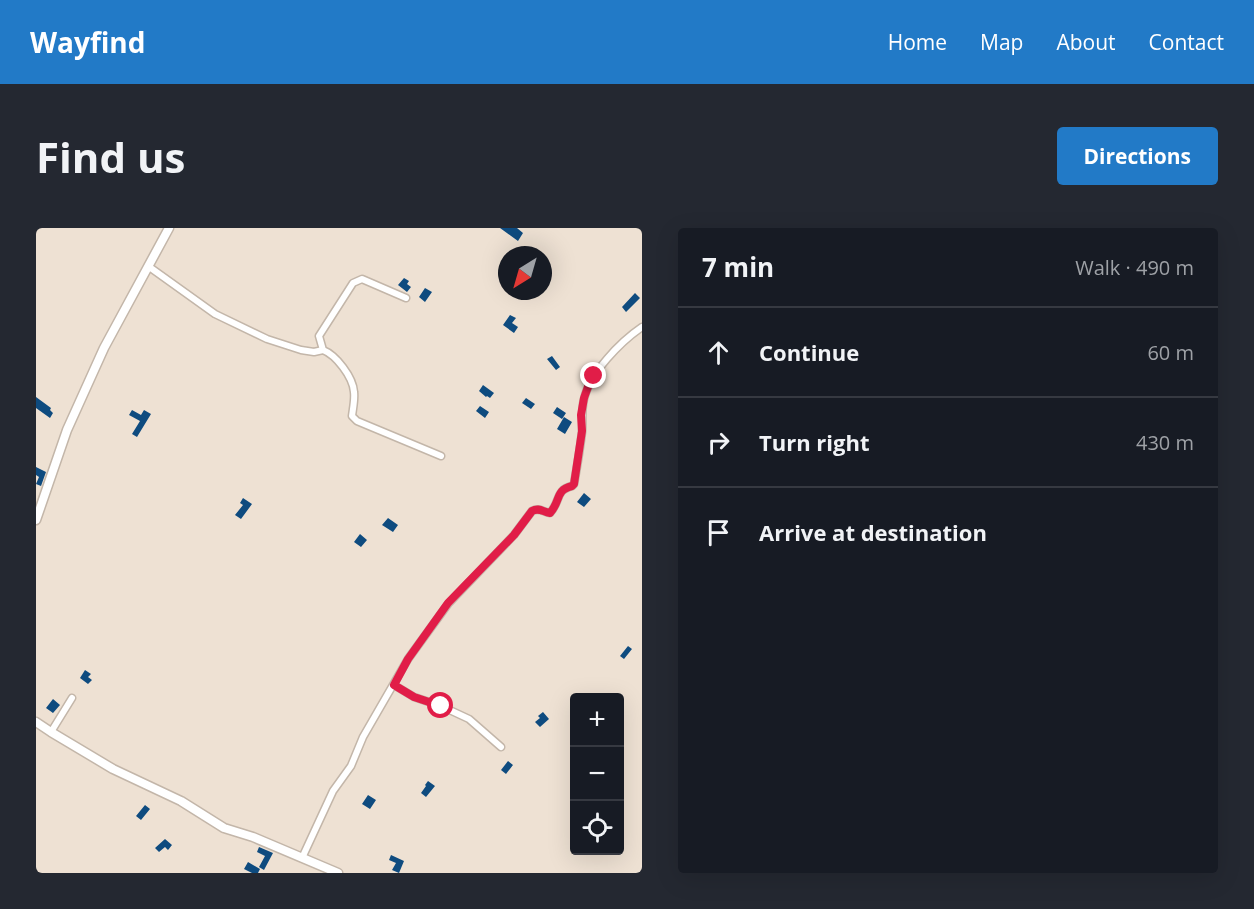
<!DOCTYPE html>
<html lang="en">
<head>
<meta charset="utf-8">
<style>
	body { margin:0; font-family:"Open Sans",sans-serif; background:#242831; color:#f1f3f6 }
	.controls { position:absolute; right:18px; bottom:18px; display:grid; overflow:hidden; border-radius:6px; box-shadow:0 6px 24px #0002 }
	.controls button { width:54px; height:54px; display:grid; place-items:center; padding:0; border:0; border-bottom:2px solid #363941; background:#171b24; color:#f1f3f6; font:30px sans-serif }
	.compass { position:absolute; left:462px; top:18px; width:54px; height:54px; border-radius:50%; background:#171b24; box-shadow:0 6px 24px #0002; rotate:217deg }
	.stop { position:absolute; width:18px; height:18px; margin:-14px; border:4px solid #e11d48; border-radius:50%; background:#fff }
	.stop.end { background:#e11d48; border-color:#fff; box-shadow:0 2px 6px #0008 }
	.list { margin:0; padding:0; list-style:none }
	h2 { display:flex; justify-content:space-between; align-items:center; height:78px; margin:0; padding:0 24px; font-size:26px }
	h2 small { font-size:20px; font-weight:400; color:#9ea1a6 }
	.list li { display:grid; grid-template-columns:39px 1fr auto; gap:18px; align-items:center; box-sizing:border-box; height:90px; padding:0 24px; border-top:2px solid #363941 }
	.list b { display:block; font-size:22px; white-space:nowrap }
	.list em { font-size:20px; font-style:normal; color:#9ea1a6 }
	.icon { flex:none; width:33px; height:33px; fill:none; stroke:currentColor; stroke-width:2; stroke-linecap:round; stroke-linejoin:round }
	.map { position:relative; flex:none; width:606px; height:645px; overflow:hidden; border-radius:6px }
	header { display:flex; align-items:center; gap:36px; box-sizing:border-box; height:84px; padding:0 30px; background:#227ac7; color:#fff }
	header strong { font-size:28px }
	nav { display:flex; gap:33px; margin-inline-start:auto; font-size:21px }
	.intro { display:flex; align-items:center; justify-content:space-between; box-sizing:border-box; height:144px; padding:0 36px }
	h1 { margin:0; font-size:42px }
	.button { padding:15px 27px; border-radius:6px; background:#227ac7; color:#fff; font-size:21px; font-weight:700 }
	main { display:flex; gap:36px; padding:0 36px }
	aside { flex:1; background:#171b24; border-radius:6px; box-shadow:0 6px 24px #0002 }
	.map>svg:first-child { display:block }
</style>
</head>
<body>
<header>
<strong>Wayfind</strong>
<nav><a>Home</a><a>Map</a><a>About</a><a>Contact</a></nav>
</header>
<div class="intro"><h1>Find us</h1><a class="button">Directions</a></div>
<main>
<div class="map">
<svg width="606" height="645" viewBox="0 0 606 645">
	<rect width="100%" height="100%" fill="#eee1d3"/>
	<!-- building -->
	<path fill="#0e4b7f" d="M 464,0 L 481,0 L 487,5 L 482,13 Z
		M 368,50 L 373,53 L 371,56 L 375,59 L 371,64 L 362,57 Z
		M 389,60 L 396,64 L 389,74 L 383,69 Z
		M 599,65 L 604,70 L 590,84 L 586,79 Z
		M 474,87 L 480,90 L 476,95 L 482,99 L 478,105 L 467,97 Z
		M 516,128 L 524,139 L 520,142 L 511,131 Z
		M 447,157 L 458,165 L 454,170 L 451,168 L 450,169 L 443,163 Z
		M 0,169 L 15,180 L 14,182 L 17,185 L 14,190 L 0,180 Z
		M 490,170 L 499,176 L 495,181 L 486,175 Z
		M 444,178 L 453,184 L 449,190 L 440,183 Z
		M 521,179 L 530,185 L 526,191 L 517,185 Z
		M 96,182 L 105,187 L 108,182 L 115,186 L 101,209 L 96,206 L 104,193 L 93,187 Z
		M 528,189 L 536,194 L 529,206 L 521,201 Z
		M 0,239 L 10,244 L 5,258 L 0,256 L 3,249 L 0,247 Z
		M 548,265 L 555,271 L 548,279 L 541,274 Z
		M 207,270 L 216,276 L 205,291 L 199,287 L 207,277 L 204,275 Z
		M 352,290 L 362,297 L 357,304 L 346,297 Z
		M 324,306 L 331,312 L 325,319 L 318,314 Z
		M 592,418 L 596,421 L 588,431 L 584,428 Z
		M 49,442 L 55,446 L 52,449 L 56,452 L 52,456 L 44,450 Z
		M 17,471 L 24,477 L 17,485 L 10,480 Z
		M 507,484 L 513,491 L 504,499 L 499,494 L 504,490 L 502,488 Z
		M 472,533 L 477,537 L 470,546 L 465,542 Z
		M 392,553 L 399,558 L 390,569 L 385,565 L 390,558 L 389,557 Z
		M 332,567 L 340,572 L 334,581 L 326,576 Z
		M 109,577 L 114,581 L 105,592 L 100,588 Z
		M 129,611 L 136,617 L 132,622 L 129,619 L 123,624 L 119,620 Z
		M 223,619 L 237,625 L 228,642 L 223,639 L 229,628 L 221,624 Z
		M 355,627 L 368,633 L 363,645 L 356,642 L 360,635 L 353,632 Z
		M 212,634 L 224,641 L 222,645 L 216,645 L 208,641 Z"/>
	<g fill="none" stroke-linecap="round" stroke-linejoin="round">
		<defs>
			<path id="street" d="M 112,38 L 179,86 L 231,111 L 265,122 L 278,124 L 287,122 L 283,108 L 317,55 L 326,51 L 370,70
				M 287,122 C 300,127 317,149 318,164 C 319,171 317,180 316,188 L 321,193 L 405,228
				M 358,457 L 378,469 L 405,478 L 433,491 L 465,519
				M 15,504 L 36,470
				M 266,630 L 297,563 L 315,538 L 327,509 L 372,431 L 412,376 L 478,307 L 496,283 C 503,279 507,284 514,285 C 525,273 519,262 536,258 L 538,256 C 541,239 544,221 546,204 C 547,193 545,183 548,171 C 554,145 584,114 606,99"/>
			<path id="secondary" d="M 0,292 L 31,202 L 68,120 L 133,0
				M 0,494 L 15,504 L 77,541 L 145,573 L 188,600 L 217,609 L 302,645"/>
		</defs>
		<!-- street casing -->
		<use href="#street" stroke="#c3b6a9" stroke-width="9"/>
		<!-- secondary casing -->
		<use href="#secondary" stroke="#c3b6a9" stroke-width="11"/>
		<!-- street -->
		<use href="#street" stroke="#fff" stroke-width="6"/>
		<!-- secondary -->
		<use href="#secondary" stroke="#fff" stroke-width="8"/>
	</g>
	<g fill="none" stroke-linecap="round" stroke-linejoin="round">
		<!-- route -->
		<path stroke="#e11d48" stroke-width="8" d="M 405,478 L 378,469 L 358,457 L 372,431 L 412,375 L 478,307 L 496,283 C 503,279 507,284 514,285 C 525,273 519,262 536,258 L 538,256 L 546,203 L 545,187 L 548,170 L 553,156 L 558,148"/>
	</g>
</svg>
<div class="controls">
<button>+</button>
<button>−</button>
<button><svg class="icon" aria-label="locate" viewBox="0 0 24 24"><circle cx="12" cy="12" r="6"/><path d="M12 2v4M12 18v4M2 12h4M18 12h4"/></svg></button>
</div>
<svg class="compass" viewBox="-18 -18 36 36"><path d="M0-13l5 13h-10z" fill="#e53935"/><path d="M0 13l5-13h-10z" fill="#9ea1a6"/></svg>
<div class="stop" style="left:405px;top:478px"></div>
<div class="stop end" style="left:558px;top:148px"></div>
</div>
<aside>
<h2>7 min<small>Walk · 490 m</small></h2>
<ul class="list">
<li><svg class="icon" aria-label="ahead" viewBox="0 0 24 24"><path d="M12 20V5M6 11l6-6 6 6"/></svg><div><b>Continue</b></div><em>60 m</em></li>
<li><svg class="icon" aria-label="right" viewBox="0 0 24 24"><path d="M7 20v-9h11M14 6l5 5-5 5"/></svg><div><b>Turn right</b></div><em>430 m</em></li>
<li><svg class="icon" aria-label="arrive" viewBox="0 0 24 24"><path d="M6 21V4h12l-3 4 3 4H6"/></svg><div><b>Arrive at destination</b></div></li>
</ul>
</aside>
</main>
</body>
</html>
